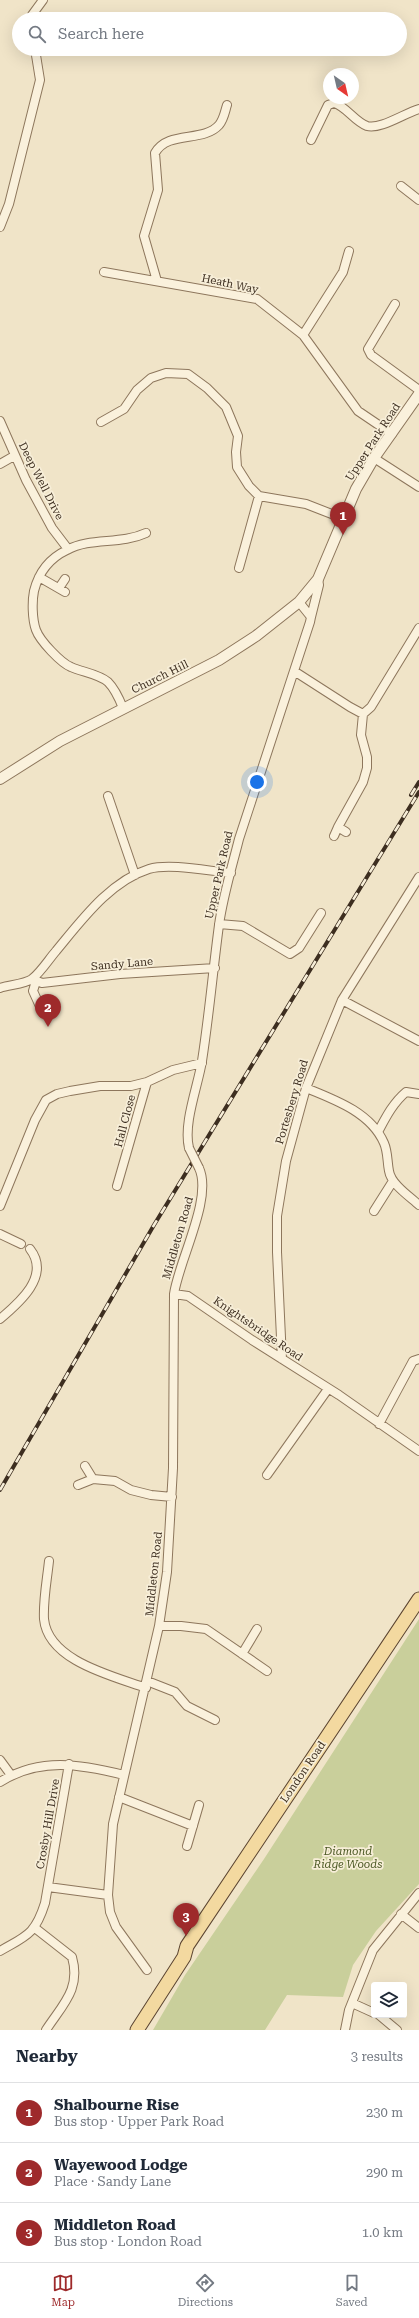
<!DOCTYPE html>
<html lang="en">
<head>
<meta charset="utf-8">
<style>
	body { margin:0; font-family:"Roboto Serif",serif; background:#f6f6f7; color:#1f2937 }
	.controls { position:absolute; right:12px; bottom:12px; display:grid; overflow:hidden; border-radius:4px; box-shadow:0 4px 16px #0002 }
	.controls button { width:36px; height:36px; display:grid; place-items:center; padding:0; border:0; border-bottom:1px solid #e0e1e3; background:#fff; color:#1f2937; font:20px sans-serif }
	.compass { position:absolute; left:323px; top:68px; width:36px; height:36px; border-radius:50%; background:#fff; box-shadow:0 4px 16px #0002; rotate:146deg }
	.you { position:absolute; left:257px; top:782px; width:14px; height:14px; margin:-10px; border:3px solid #fff; border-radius:50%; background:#1a73e8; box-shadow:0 0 0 6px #1a73e833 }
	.badge { display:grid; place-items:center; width:26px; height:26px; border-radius:50%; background:#9e2a2b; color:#fff; font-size:13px; font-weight:700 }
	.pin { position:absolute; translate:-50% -33px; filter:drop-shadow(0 1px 2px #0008) }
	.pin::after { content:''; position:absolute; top:21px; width:14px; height:12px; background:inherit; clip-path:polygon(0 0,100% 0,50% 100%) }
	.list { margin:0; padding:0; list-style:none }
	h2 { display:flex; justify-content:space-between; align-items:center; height:52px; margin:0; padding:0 16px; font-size:17px }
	h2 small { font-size:13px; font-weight:400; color:#747a83 }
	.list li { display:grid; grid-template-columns:26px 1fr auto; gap:12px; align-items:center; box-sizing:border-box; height:60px; padding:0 16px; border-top:1px solid #e0e1e3 }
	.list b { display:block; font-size:15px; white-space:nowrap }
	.list p { margin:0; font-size:13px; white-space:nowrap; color:#747a83 }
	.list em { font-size:13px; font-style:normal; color:#747a83 }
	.icon { flex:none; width:22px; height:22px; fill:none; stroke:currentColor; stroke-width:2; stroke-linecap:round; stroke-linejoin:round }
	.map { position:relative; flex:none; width:419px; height:2030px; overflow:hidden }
	.search { position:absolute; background:#fff; box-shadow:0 4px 16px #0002; left:12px; right:12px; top:12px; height:44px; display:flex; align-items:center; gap:10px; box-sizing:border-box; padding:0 14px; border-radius:22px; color:#747a83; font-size:15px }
	.sheet { height:232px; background:#fff }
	nav { display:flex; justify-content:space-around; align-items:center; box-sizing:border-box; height:56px; border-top:1px solid #e0e1e3; background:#fff; font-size:11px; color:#747a83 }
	nav a { display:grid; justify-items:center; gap:2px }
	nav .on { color:#9e2a2b }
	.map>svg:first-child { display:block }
</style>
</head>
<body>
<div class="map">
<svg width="419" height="2030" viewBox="0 0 419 2030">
	<rect width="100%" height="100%" fill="#f0e4c8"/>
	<!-- green -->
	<path fill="#c9cf9b" d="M 419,1619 L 419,1884 L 376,1931 L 353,1965 L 343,1997 L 287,1995 L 265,2030 L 153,2030 L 185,1975 L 264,1859 Z"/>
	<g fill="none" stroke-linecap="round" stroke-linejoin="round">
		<defs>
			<path id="minor" d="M 32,19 L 32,15 L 43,0
				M 311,140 L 328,105 L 334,103 C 347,107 354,121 367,126 C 380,130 405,113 419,109
				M 401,186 L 419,200
				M 0,227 L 9,204 L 40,80 L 35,49
				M 104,272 L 257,299 L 303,335 L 358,411 L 392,434
				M 157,281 L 144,236 L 158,190 L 155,153 C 168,130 203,143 219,125 C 224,119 225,111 227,105
				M 395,304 L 368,349 L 371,355 L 419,390
				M 303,335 L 343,272 L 349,251
				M 0,421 L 26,480 L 52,528 L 68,549
				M 101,422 L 124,409 L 137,390 L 151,378 L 166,373 L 188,374 L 207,388 L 226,407 L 238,436 L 236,452 L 237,467 L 249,486 L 259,496 L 306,504 L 342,518
				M 374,458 L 419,487
				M 0,464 L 14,456
				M 239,568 L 259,496
				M 39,577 L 65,592
				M 59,588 L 65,579
				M 311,617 L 319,585 L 318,579
				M 294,671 L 350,707 L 363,714 L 371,707 L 419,628
				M 123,708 C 119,698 115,689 108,682 C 99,674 82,672 71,667 C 61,663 40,641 36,630 C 32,619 32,601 34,591 C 39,571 50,558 67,550 C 91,537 120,545 146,533
				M 108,796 L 135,875
				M 338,827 L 363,782 L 367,768 L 367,757 L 361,735 L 363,714
				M 334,836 L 338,827 L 346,832
				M 219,924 L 243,926 L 290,954 L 299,948 L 321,913
				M 32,979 L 42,983 L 120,974 L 215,968
				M 36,981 L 33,991 L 43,1013 L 52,1009
				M 0,988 C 9,985 25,984 32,979 C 41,972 49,959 56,951 C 81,921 110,881 149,869 C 170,863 208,871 231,873
				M 342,1000 L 419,1041
				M 306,1088 C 336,1100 371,1113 384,1143 C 388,1152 387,1161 389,1171 C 391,1184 409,1196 419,1205
				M 378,1132 C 386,1117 393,1103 406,1092 L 419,1094
				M 189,1148 C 183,1123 198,1086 202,1061 C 209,1016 213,970 219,925 C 223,896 232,867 239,839 L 310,622 L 311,617 L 299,602
				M 117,1186 L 147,1082
				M 0,1206 L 35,1120 L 46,1100 L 57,1094 L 70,1091 L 100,1086 L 131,1086 L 147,1082 L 173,1070 L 202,1063
				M 374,1211 L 393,1181
				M 0,1234 L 21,1244
				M 174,1294 L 188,1296 L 252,1340 L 339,1395 L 419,1451
				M 0,1319 C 19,1303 51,1276 30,1249
				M 282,1359 L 277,1252 L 277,1216 L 286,1161 L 306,1088 L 342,1000 L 419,877
				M 379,1424 L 413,1361 L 419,1359
				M 85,1466 L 93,1479
				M 267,1475 L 328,1389
				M 78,1485 L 93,1479 L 115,1481 L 131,1490 L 151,1495 L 172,1497
				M 49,1561 C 47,1580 43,1600 44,1619 C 48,1661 113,1676 146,1688
				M 159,1626 L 181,1626 L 206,1629 L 267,1671
				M 242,1654 L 257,1629
				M 147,1681 L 175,1692 L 187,1706 L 215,1720
				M 0,1760 L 11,1775
				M 0,1782 C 40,1757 80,1764 124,1775
				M 119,1797 L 193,1826
				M 187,1846 L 199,1805
				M 48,1887 L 108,1895
				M 401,1914 L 419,1928
				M 35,1928 L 72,1957 C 81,1989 63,2004 46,2030
				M 0,1951 C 26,1936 35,1935 45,1903 L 69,1764
				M 147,1970 L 116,1927 L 110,1912 L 108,1895 L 113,1824 L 159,1626 L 167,1572 L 173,1468 L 174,1294 C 179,1260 213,1198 199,1168
				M 352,2003 L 374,2013
				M 379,2015 L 397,2030
				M 345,2030 L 349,2010 L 373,1950 L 419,1893"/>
			<path id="tertiary" d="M 0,779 L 60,741 L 219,660 L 256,636 L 299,602 L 318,579 L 356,489 L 374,458 L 419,394"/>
			<path id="primary" d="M 137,2030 L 184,1957 L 187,1946 L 419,1599"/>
		</defs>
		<!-- minor casing -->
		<use href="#minor" stroke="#8d765c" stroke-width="10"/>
		<!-- tertiary casing -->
		<use href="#tertiary" stroke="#8d765c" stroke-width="12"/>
		<!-- primary casing -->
		<use href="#primary" stroke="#5b4430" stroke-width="15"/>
		<!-- minor -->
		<use href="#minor" stroke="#faf1dc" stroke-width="8"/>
		<!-- tertiary -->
		<use href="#tertiary" stroke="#faf1dc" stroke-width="10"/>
		<!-- primary -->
		<use href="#primary" stroke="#f3d9a0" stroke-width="13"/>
		<defs>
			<path id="rail" d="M 411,795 L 419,782
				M 0,1490 L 154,1225 L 419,792"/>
		</defs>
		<!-- rail casing -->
		<use href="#rail" stroke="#3d2e20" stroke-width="4"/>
		<!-- rail -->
		<use href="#rail" stroke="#f7eed8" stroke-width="2.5" stroke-dasharray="8" stroke-linecap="butt"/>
		<defs>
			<path id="minor-bridge" d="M 189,1148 L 199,1168"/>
		</defs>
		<!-- minor-bridge casing -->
		<use href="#minor-bridge" stroke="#8d765c" stroke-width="10" stroke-linecap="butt"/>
		<!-- minor-bridge -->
		<use href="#minor-bridge" stroke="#faf1dc" stroke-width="8"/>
	</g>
	<g text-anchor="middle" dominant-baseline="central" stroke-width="3.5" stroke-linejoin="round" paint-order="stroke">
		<!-- street labels -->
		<g font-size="11" fill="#3d2e20" stroke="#f7eed8">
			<text transform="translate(230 284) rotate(12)">Heath Way</text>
			<text transform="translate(373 442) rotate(-57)">Upper Park Road</text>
			<text transform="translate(41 481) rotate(63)">Deep Well Drive</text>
			<text transform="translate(160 677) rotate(-26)">Church Hill</text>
			<text transform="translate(219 875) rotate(-77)">Upper Park Road</text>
			<text transform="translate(122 964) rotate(-5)">Sandy Lane</text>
			<text transform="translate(292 1102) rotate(-73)">Portesbery Road</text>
			<text transform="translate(125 1121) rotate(-75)">Hall Close</text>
			<text transform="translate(178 1238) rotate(-74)">Middleton Road</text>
			<text transform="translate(258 1329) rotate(34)">Knightsbridge Road</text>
			<text transform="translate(154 1574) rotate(-84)">Middleton Road</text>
			<text transform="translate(303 1772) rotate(-56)">London Road</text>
			<text transform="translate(48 1824) rotate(-80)">Crosby Hill Drive</text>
		</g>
		<!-- park labels -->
		<g font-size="11" font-style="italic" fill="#4d5a26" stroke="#f7eed8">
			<text x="348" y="1851">Diamond<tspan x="348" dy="13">Ridge Woods</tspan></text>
		</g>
	</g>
</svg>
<div class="controls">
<button><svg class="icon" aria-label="layers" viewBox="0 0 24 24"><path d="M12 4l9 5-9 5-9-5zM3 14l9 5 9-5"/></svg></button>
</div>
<svg class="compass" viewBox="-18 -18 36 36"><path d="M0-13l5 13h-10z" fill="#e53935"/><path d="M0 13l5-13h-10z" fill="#747a83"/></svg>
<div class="you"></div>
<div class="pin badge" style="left:343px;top:535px">1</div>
<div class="pin badge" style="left:48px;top:1027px">2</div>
<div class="pin badge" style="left:186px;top:1936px">3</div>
<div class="search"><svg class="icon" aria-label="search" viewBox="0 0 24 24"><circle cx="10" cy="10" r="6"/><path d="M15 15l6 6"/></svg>Search here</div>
</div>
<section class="sheet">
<h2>Nearby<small>3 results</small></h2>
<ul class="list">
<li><span class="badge">1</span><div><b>Shalbourne Rise</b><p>Bus stop · Upper Park Road</p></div><em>230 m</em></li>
<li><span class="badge">2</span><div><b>Wayewood Lodge</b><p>Place · Sandy Lane</p></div><em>290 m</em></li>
<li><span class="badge">3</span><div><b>Middleton Road</b><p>Bus stop · London Road</p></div><em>1.0 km</em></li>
</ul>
</section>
<nav>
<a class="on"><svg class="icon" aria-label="map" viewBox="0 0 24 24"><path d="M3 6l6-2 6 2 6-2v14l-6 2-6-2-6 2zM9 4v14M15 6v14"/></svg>Map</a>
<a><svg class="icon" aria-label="directions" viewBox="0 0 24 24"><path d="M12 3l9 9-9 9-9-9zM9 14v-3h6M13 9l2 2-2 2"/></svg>Directions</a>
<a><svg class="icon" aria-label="saved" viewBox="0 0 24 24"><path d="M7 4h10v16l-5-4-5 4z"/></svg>Saved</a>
</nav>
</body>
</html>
